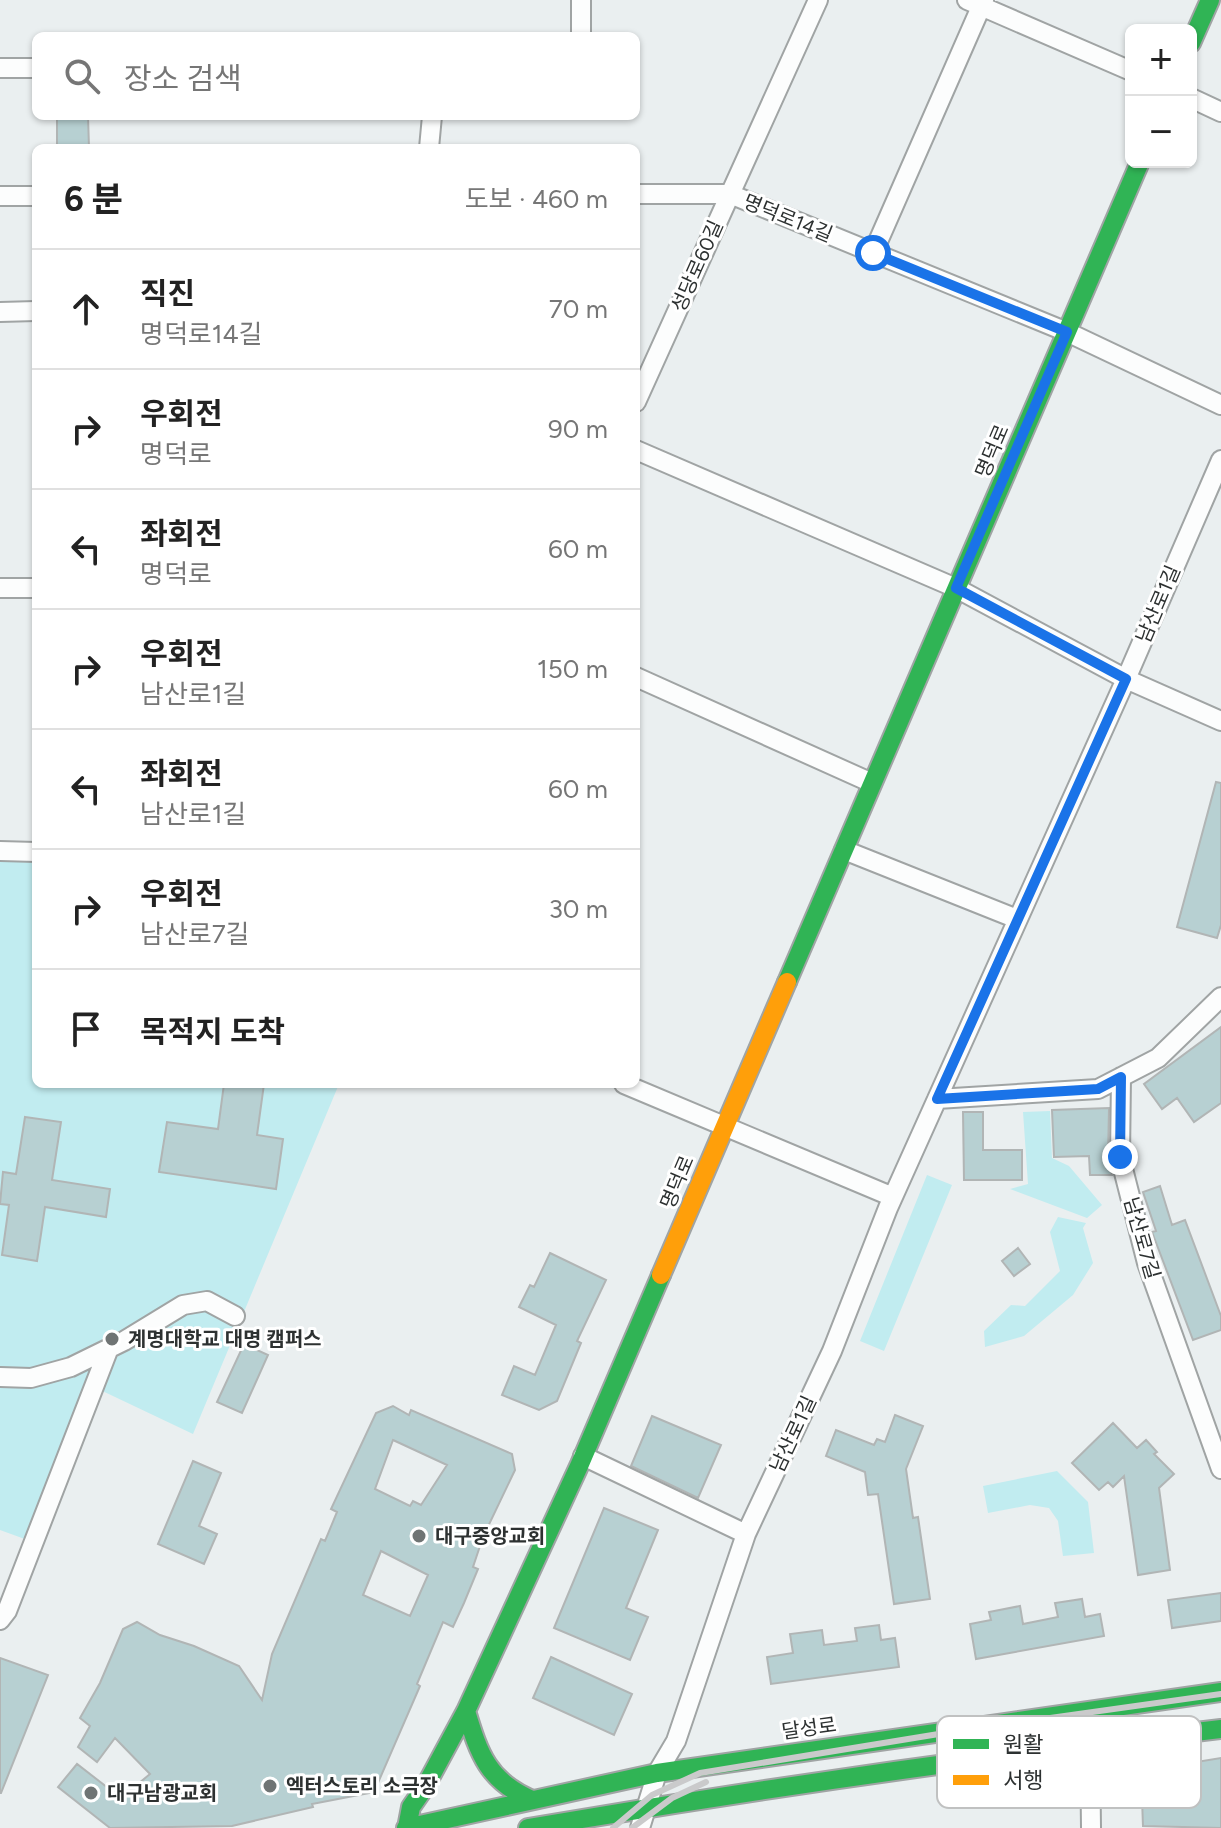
<!DOCTYPE html>
<html lang="ko">
<head>
<meta charset="utf-8">
<style>
	body { margin:0; font-family:Figtree,"Noto Sans KR",sans-serif; background:#f6f6f6; color:#222 }
	.controls { position:absolute; right:24px; top:24px; display:grid; overflow:hidden; border-radius:12px; box-shadow:0 2px 6px #0004 }
	.controls button { width:72px; height:72px; display:grid; place-items:center; padding:0; border:0; border-bottom:2px solid #e0e0e0; background:#fff; color:#222; font:40px sans-serif }
	.stop { position:absolute; width:24px; height:24px; margin:-18px; border:6px solid #1a73e8; border-radius:50%; background:#fff }
	.stop.end { background:#1a73e8; border-color:#fff; box-shadow:0 2px 8px #0008 }
	.list { margin:0; padding:0; list-style:none }
	h2 { display:flex; justify-content:space-between; align-items:center; height:104px; margin:0; padding:0 32px; font-size:34px }
	h2 small { font-size:26px; font-weight:400; color:#767676 }
	.list li { display:grid; grid-template-columns:52px 1fr auto; gap:24px; align-items:center; box-sizing:border-box; height:120px; padding:0 32px; border-top:2px solid #e0e0e0 }
	.list b { display:block; font-size:30px; white-space:nowrap }
	.list p { margin:0; font-size:26px; white-space:nowrap; color:#767676 }
	.list em { font-size:26px; font-style:normal; color:#767676 }
	.icon { flex:none; width:44px; height:44px; fill:none; stroke:currentColor; stroke-width:2; stroke-linecap:round; stroke-linejoin:round }
	.map { position:relative; flex:none; width:1221px; height:1828px; overflow:hidden }
	.search { position:absolute; background:#fff; box-shadow:0 2px 6px #0004; left:32px; top:32px; width:608px; height:88px; display:flex; align-items:center; gap:20px; box-sizing:border-box; padding:0 28px; border-radius:12px; color:#767676; font-size:30px }
	.panel { position:absolute; background:#fff; box-shadow:0 2px 6px #0004; left:32px; top:144px; width:608px; height:944px; border-radius:12px }
	.map>svg:first-child { display:block }
</style>
</head>
<body>
<div class="map">
<svg width="1221" height="1828" viewBox="0 0 1221 1828">
	<rect width="100%" height="100%" fill="#eaeff0"/>
	<!-- green -->
	<path fill="#c1ecf0" d="M 0,852 L 36,852 L 36,1084 L 339,1084 L 193,1434 L 94,1387 L 33,1542 L 0,1530 Z
		M 1050,1111 L 1052,1158 L 1069,1166 L 1102,1205 L 1087,1218 L 1010,1189 L 1028,1184 L 1023,1112 Z
		M 927,1175 L 952,1185 L 884,1351 L 860,1341 Z
		M 1058,1217 L 1086,1223 L 1083,1228 L 1093,1263 L 1073,1295 L 1024,1336 L 985,1347 L 984,1331 L 1011,1305 L 1025,1306 L 1060,1271 L 1050,1232 Z
		M 1057,1471 L 1088,1502 L 1094,1553 L 1063,1556 L 1058,1521 L 1049,1508 L 1030,1505 L 988,1513 L 983,1486 Z"/>
	<!-- building -->
	<path fill="#b7d0d2" stroke="#b1b5b5" stroke-width="2" fill-rule="evenodd" d="M 57,116 L 88,116 L 89,148 L 57,148 Z
		M 1216,782 L 1221,783 L 1221,925 L 1217,938 L 1177,927 Z
		M 1221,1027 L 1221,1103 L 1194,1122 L 1177,1098 L 1162,1109 L 1144,1084 Z
		M 224,1084 L 264,1084 L 257,1135 L 283,1139 L 276,1189 L 159,1172 L 167,1122 L 218,1129 Z
		M 1109,1108 L 1108,1157 L 1112,1175 L 1090,1175 L 1089,1156 L 1054,1157 L 1052,1110 Z
		M 963,1112 L 983,1112 L 983,1150 L 1022,1150 L 1022,1180 L 964,1180 Z
		M 25,1117 L 61,1122 L 52,1180 L 110,1189 L 106,1217 L 45,1207 L 37,1261 L 2,1255 L 9,1205 L 0,1204 L 3,1172 L 16,1174 Z
		M 1160,1186 L 1172,1225 L 1185,1220 L 1221,1316 L 1221,1330 L 1193,1340 L 1152,1232 L 1156,1231 L 1143,1192 Z
		M 1018,1248 L 1030,1264 L 1014,1276 L 1002,1261 Z
		M 550,1253 L 606,1280 L 577,1341 L 581,1343 L 557,1401 L 539,1410 L 502,1395 L 514,1366 L 535,1375 L 556,1325 L 519,1307 L 530,1285 L 534,1287 Z
		M 244,1344 L 268,1355 L 242,1413 L 217,1402 Z
		M 393,1406 L 409,1415 L 411,1410 L 512,1454 L 515,1470 L 483,1537 L 473,1567 L 478,1569 L 464,1603 L 453,1627 L 443,1622 L 417,1684 L 420,1686 L 374,1792 L 312,1804 L 313,1807 L 232,1826 L 110,1828 L 58,1787 L 77,1764 L 121,1798 L 150,1774 L 115,1738 L 97,1762 L 78,1747 L 90,1726 L 80,1718 L 100,1683 L 123,1629 L 137,1622 L 160,1635 L 194,1646 L 239,1666 L 262,1700 L 272,1654 L 321,1539 L 325,1541 L 337,1512 L 331,1509 L 376,1413 ZM 393,1440 L 447,1465 L 421,1505 L 413,1501 L 410,1506 L 375,1489 ZM 381,1551 L 428,1575 L 410,1616 L 363,1595 Z
		M 895,1415 L 923,1426 L 906,1469 L 913,1518 L 918,1517 L 930,1599 L 894,1604 L 878,1494 L 868,1495 L 865,1472 L 826,1456 L 836,1430 L 874,1445 L 877,1439 L 885,1442 Z
		M 652,1416 L 721,1445 L 698,1498 L 631,1466 Z
		M 1113,1423 L 1137,1448 L 1146,1440 L 1157,1452 L 1154,1454 L 1174,1474 L 1159,1488 L 1170,1570 L 1138,1575 L 1124,1476 L 1113,1487 L 1108,1482 L 1099,1490 L 1072,1463 Z
		M 193,1461 L 221,1473 L 199,1526 L 217,1534 L 204,1564 L 158,1544 Z
		M 604,1508 L 658,1530 L 626,1608 L 648,1617 L 630,1660 L 554,1628 Z
		M 1221,1593 L 1221,1621 L 1172,1628 L 1168,1600 Z
		M 1082,1599 L 1085,1617 L 1100,1614 L 1104,1636 L 976,1659 L 970,1624 L 991,1620 L 989,1612 L 1020,1606 L 1023,1624 L 1058,1617 L 1055,1603 Z
		M 879,1625 L 881,1640 L 895,1638 L 899,1667 L 771,1684 L 767,1657 L 793,1653 L 790,1634 L 822,1630 L 824,1645 L 857,1641 L 855,1628 Z
		M 551,1657 L 632,1694 L 614,1735 L 533,1698 Z
		M 0,1658 L 48,1675 L 1,1793 L 0,1793 Z
		M 1221,1758 L 1221,1828 L 1143,1826 L 1141,1771 Z"/>
	<g fill="none" stroke-linecap="round" stroke-linejoin="round">
		<defs>
			<path id="street" d="M 967,0 L 1131,71
				M 581,36 L 581,0
				M 0,68 L 36,68
				M 1191,98 L 1221,112
				M 429,148 L 432,116
				M 636,194 L 730,194 L 1067,332 L 1221,405
				M 0,196 L 36,196
				M 873,253 L 984,0
				M 0,312 L 36,311
				M 636,402 L 818,0
				M 636,450 L 956,588 L 1126,679 L 1221,721
				M 0,588 L 36,588
				M 636,677 L 872,783
				M 844,850 L 1017,919
				M 0,851 L 36,852
				M 1121,1077 L 1120,1157 L 1147,1263 L 1221,1469
				M 624,1084 L 893,1197
				M 937,1099 L 1098,1089 L 1158,1058 L 1221,997
				M 0,1377 L 31,1378 L 71,1367 L 124,1341 L 183,1305 L 207,1301 L 235,1316
				M 583,1456 L 746,1534
				M 0,1620 L 7,1611 L 109,1348
				M 1090,1744 L 1091,1828
				M 640,1828 L 657,1773 L 676,1741 L 746,1534 L 832,1351 L 888,1208 L 1126,679 L 1221,460"/>
			<path id="fast" d="M 1191,43 L 1210,0
				M 787,982 L 1140,162
				M 466,1711 C 479,1754 488,1781 532,1800
				M 406,1828 L 657,1773 L 1221,1692
				M 407,1828 L 411,1807 L 425,1787 L 466,1711 L 580,1464 L 661,1275
				M 528,1828 C 758,1789 989,1756 1221,1729"/>
			<path id="slow" d="M 661,1275 L 787,982"/>
		</defs>
		<!-- street casing -->
		<use href="#street" stroke="#a0a4a4" stroke-width="22"/>
		<!-- fast casing -->
		<use href="#fast" stroke="#a0a4a4" stroke-width="22"/>
		<!-- slow casing -->
		<use href="#slow" stroke="#a0a4a4" stroke-width="22"/>
		<!-- street -->
		<use href="#street" stroke="#fcfdfd" stroke-width="18"/>
		<!-- fast -->
		<use href="#fast" stroke="#30b455" stroke-width="18"/>
		<!-- slow -->
		<use href="#slow" stroke="#ff9f0a" stroke-width="18"/>
		<!-- rail -->
		<path stroke="#cacacb" stroke-width="6" d="M 613,1828 L 652,1795 L 700,1773 L 957,1731 L 1221,1694
			M 632,1828 L 672,1798 L 706,1782"/>
	</g>
	<g fill="none" stroke-linecap="round" stroke-linejoin="round">
		<!-- route -->
		<path stroke="#1a73e8" stroke-width="10" d="M 873,253 L 1067,332 L 956,588 L 1126,679 L 937,1099 L 1098,1089 L 1121,1077 L 1120,1157"/>
	</g>
	<!-- markers -->
	<g fill="#6f7474" stroke="#fff" stroke-width="3">
		<circle cx="112" cy="1339" r="8"/>
		<circle cx="419" cy="1536" r="8"/>
		<circle cx="270" cy="1786" r="8"/>
		<circle cx="91" cy="1793" r="8"/>
	</g>
	<g text-anchor="middle" dominant-baseline="central" stroke-width="6" stroke-linejoin="round" paint-order="stroke">
		<!-- street labels -->
		<g font-size="20" fill="#2d3131" stroke="#fff">
			<text transform="translate(788 218) rotate(22)">명덕로14길</text>
			<text transform="translate(697 266) rotate(-66)">성당로60길</text>
			<text transform="translate(992 451) rotate(-67)">명덕로</text>
			<text transform="translate(1158 604) rotate(-67)">남산로1길</text>
			<text transform="translate(677 1182) rotate(-67)">명덕로</text>
			<text transform="translate(1142 1238) rotate(74)">남산로7길</text>
			<text transform="translate(793 1434) rotate(-65)">남산로1길</text>
			<text transform="translate(809 1728) rotate(-8)">달성로</text>
		</g>
		<!-- poi labels -->
		<g font-size="20" font-weight="bold" fill="#2d3131" stroke="#fff" text-anchor="start">
			<text x="128" y="1339">계명대학교 대명 캠퍼스</text>
			<text x="435" y="1536">대구중앙교회</text>
			<text x="286" y="1786">엑터스토리 소극장</text>
			<text x="107" y="1793">대구남광교회</text>
		</g>
	</g>
	<!-- legend -->
	<rect x="937" y="1716" width="264" height="92" rx="12" fill="#fff" stroke="#c0c1c1" stroke-width="2"/>
	<rect x="953" y="1739" width="36" height="10" fill="#30b455"/>
	<rect x="953" y="1775" width="36" height="10" fill="#ff9f0a"/>
	<g font-size="22" fill="#2d3131">
		<text x="1003" y="1752">원활</text>
		<text x="1003" y="1788">서행</text>
	</g>
</svg>
<div class="controls">
<button>+</button>
<button>−</button>
</div>
<div class="stop" style="left:873px;top:253px"></div>
<div class="stop end" style="left:1120px;top:1157px"></div>
<div class="search"><svg class="icon" aria-label="search" viewBox="0 0 24 24"><circle cx="10" cy="10" r="6"/><path d="M15 15l6 6"/></svg>장소 검색</div>
<section class="panel">
<h2>6 분<small>도보 · 460 m</small></h2>
<ul class="list">
<li><svg class="icon" aria-label="ahead" viewBox="0 0 24 24"><path d="M12 20V5M6 11l6-6 6 6"/></svg><div><b>직진</b><p>명덕로14길</p></div><em>70 m</em></li>
<li><svg class="icon" aria-label="right" viewBox="0 0 24 24"><path d="M7 20v-9h11M14 6l5 5-5 5"/></svg><div><b>우회전</b><p>명덕로</p></div><em>90 m</em></li>
<li><svg class="icon" aria-label="left" viewBox="0 0 24 24"><path d="M17 20v-9H6M10 6l-5 5 5 5"/></svg><div><b>좌회전</b><p>명덕로</p></div><em>60 m</em></li>
<li><svg class="icon" aria-label="right" viewBox="0 0 24 24"><path d="M7 20v-9h11M14 6l5 5-5 5"/></svg><div><b>우회전</b><p>남산로1길</p></div><em>150 m</em></li>
<li><svg class="icon" aria-label="left" viewBox="0 0 24 24"><path d="M17 20v-9H6M10 6l-5 5 5 5"/></svg><div><b>좌회전</b><p>남산로1길</p></div><em>60 m</em></li>
<li><svg class="icon" aria-label="right" viewBox="0 0 24 24"><path d="M7 20v-9h11M14 6l5 5-5 5"/></svg><div><b>우회전</b><p>남산로7길</p></div><em>30 m</em></li>
<li><svg class="icon" aria-label="arrive" viewBox="0 0 24 24"><path d="M6 21V4h12l-3 4 3 4H6"/></svg><div><b>목적지 도착</b></div></li>
</ul>
</section>
</div>
</body>
</html>
